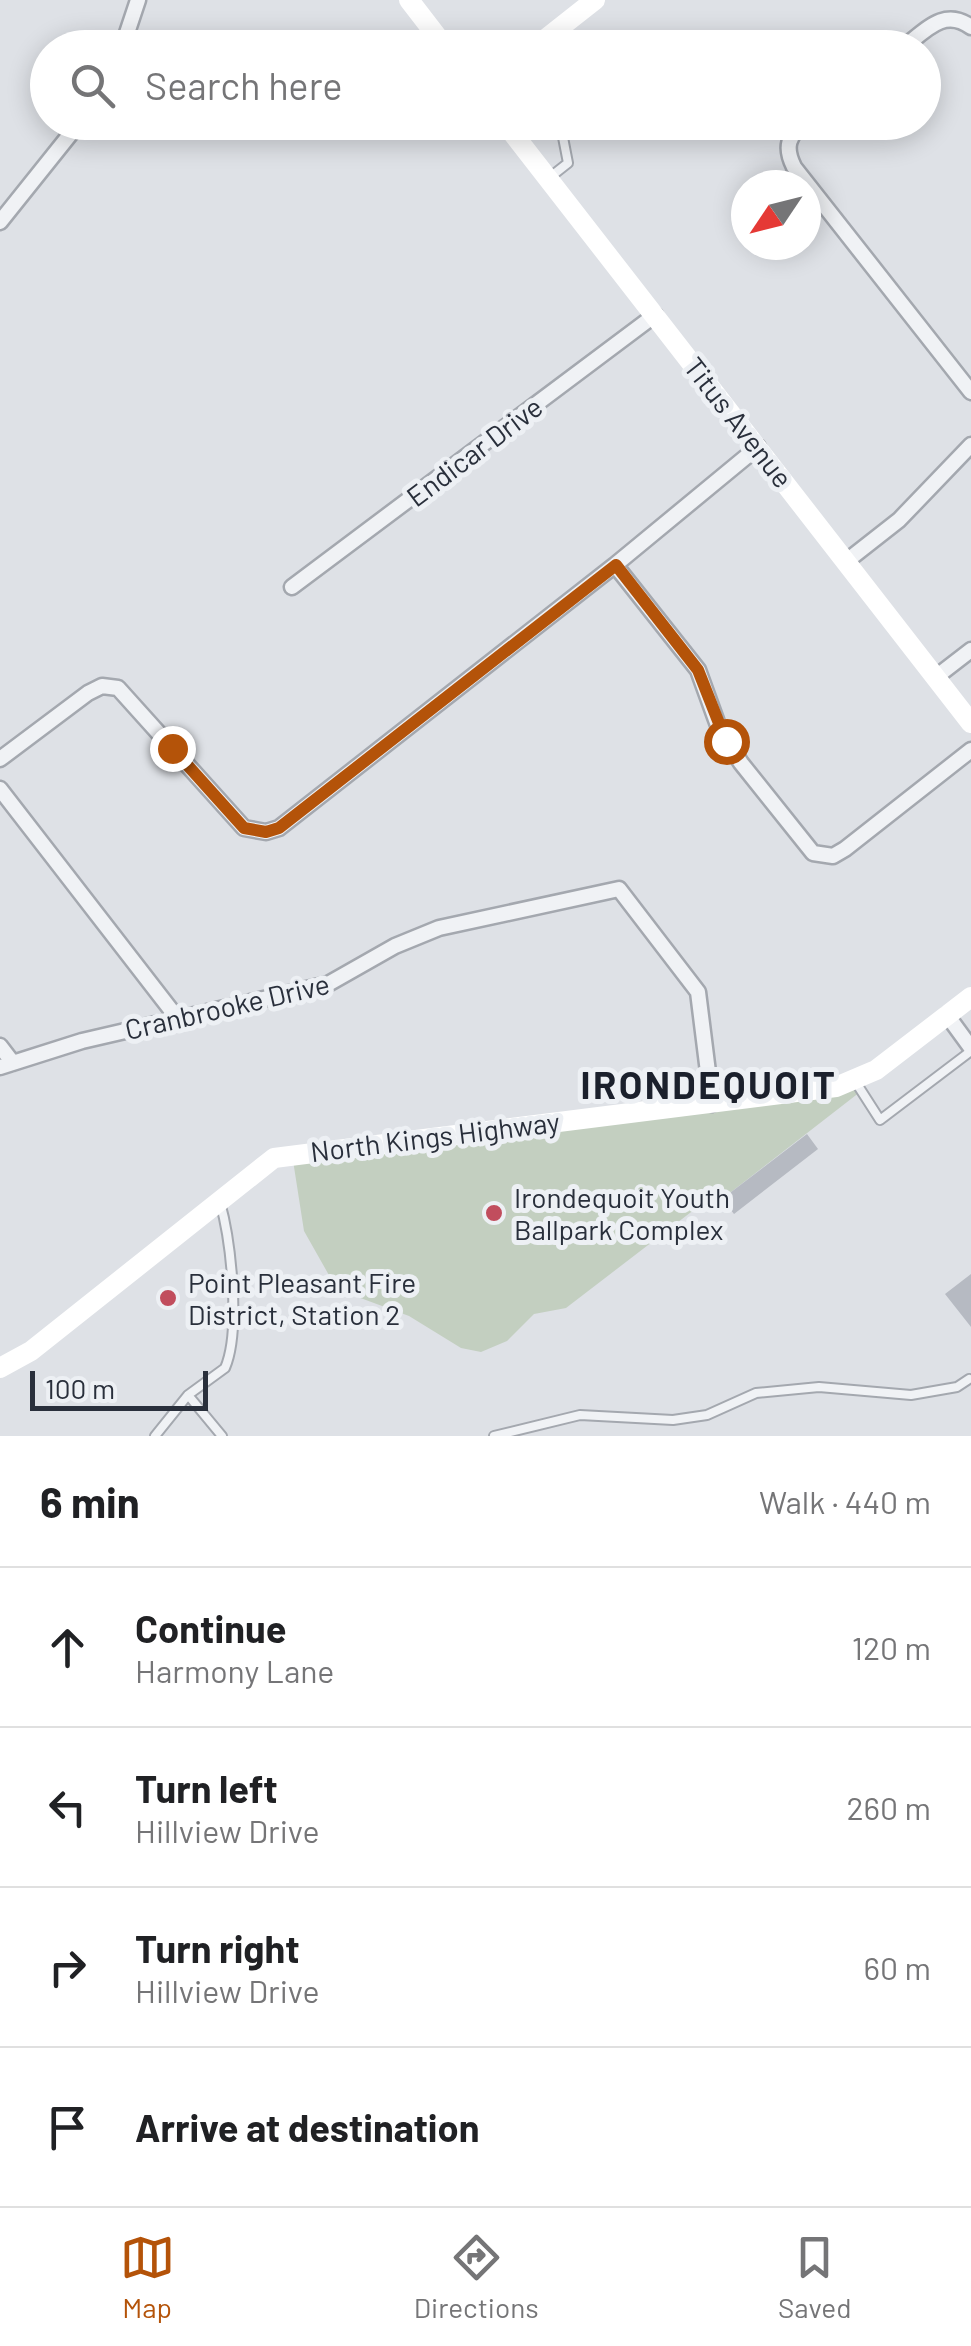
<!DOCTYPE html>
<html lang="en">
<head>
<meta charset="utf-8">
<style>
	body { margin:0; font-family:Barlow,sans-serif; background:#f2f2f2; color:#202124 }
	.compass { position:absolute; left:731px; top:170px; width:90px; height:90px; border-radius:50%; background:#fff; box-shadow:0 5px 25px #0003; rotate:235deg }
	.scale { position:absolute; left:30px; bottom:25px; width:178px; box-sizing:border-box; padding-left:10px; border:5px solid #292f3b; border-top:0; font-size:28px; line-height:35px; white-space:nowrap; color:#292f3b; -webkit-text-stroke:8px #edf0f4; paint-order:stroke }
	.stop { position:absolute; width:30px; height:30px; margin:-22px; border:8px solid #b45309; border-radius:50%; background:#fff }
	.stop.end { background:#b45309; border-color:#fff; box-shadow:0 2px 10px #0008 }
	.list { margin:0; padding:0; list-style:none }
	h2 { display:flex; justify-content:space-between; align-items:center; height:130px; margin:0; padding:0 40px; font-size:42px }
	h2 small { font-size:32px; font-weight:400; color:#757577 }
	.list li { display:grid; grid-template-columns:65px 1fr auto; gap:30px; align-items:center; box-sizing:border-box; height:160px; padding:0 40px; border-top:2px solid #e0e0e0 }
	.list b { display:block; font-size:38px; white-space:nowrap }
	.list p { margin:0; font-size:32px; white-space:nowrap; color:#757577 }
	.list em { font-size:32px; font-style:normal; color:#757577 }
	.icon { flex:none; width:55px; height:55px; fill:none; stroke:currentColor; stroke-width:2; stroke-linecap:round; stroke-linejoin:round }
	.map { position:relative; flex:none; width:971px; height:1436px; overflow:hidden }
	.search { position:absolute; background:#fff; box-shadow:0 5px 25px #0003; left:30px; right:30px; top:30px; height:110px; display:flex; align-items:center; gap:25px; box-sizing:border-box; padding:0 35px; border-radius:55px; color:#757577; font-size:38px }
	.sheet { height:770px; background:#fff }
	nav { display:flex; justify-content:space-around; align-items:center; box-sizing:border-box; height:140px; border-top:2px solid #e0e0e0; background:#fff; font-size:28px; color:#757577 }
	nav a { display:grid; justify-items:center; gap:5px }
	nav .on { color:#b45309 }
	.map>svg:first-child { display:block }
</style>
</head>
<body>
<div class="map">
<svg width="971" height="1436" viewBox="0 0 971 1436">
	<rect width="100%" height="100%" fill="#dee1e6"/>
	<!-- green -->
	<path fill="#c3cfc0" d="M 855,1081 L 860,1092 L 722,1199 L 712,1196 L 566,1308 L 534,1314 L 507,1341 L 481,1352 L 461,1348 L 409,1316 L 347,1293 L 330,1277 L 304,1231 L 292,1154 Z"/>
	<!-- building -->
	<path fill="#b6bac2" d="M 807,1134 L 818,1149 L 734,1214 L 722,1199 Z
		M 971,1274 L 971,1327 L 945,1294 Z"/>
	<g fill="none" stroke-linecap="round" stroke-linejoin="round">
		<defs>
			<path id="lane" d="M 549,178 L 568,163 L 560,122
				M 855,1081 L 880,1120 L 971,1051
				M 188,1395 L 222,1436
				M 155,1436 L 188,1395 L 225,1368 C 241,1331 231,1241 220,1202
				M 494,1436 L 580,1415 L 673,1420 L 707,1415 L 756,1393 L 819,1387 L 911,1395 L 957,1387 L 969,1379"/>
			<path id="street" d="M 122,48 L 138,0
				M 903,48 C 925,31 944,7 971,27
				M 805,122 C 788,136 784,147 794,167 L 971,392
				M 0,222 L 80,122
				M 848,560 L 899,520 L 971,445
				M 615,565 L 698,670 L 719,728 L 741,763 L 813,853 L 833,856 L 845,849 L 971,750
				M 292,587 L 655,315
				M 936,677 L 971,650
				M 0,759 L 88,693 L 102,686 L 118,688 L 244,828 L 266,832 L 279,828 L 615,565 L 758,447
				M 0,789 L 178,1019
				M 947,1015 L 971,1048
				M 0,1046 L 13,1063
				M 0,1067 L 82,1041 L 328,984 L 395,946 L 439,928 L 619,889 L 698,992 L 712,1104"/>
		</defs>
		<!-- lane casing -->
		<use href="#lane" stroke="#a4a8af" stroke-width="12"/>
		<!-- street casing -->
		<use href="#street" stroke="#a4a8af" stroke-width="19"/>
		<!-- lane -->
		<use href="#lane" stroke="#f0f2f5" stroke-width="8"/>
		<!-- street -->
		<use href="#street" stroke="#f0f2f5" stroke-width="14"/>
		<!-- secondary -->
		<path stroke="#fff" stroke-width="20" d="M 409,0 L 446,48
			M 534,48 L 595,0
			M 504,122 L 971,723
			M 0,1368 L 31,1351 L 274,1158 L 836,1087 L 876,1070 L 971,997"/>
	</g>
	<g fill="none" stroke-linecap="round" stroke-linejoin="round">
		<!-- route -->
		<path stroke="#b45309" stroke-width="12" d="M 172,748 L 244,828 L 266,832 L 279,828 L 616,565 L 698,670 L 726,741"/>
	</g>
	<!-- markers -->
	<g fill="#c14d5d" stroke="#edf0f4" stroke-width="4">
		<circle cx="494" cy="1213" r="10"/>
		<circle cx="168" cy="1298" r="10"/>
	</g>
	<g text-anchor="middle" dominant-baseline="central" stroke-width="10" stroke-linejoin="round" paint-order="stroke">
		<!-- street labels -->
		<g font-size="28" fill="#292f3b" stroke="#edf0f4">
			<text transform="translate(739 422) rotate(52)">Titus Avenue</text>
			<text transform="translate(474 451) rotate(-37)">Endicar Drive</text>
			<text transform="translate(227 1006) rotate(-13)">Cranbrooke Drive</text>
			<text transform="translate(435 1136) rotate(-7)">North Kings Highway</text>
		</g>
		<!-- poi labels -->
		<g font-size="28" fill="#292f3b" stroke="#edf0f4" text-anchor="start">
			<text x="514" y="1197">Irondequoit Youth<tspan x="514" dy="32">Ballpark Complex</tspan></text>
			<text x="188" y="1282">Point Pleasant Fire<tspan x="188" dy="32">District, Station 2</tspan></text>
		</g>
		<!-- district labels -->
		<g font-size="38" font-weight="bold" letter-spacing="2.5" fill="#1b202c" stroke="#edf0f4">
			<text x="709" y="1084">IRONDEQUOIT</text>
		</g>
	</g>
</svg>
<svg class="compass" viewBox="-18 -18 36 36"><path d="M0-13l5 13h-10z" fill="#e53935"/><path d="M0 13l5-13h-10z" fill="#757577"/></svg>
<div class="scale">100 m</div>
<div class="stop" style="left:726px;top:741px"></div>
<div class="stop end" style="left:172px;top:748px"></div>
<div class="search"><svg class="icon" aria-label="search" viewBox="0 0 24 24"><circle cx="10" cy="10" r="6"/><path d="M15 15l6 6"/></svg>Search here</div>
</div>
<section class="sheet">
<h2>6 min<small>Walk · 440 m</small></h2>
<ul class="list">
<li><svg class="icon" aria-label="ahead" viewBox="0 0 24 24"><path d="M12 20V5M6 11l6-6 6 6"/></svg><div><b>Continue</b><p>Harmony Lane</p></div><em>120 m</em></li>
<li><svg class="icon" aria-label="left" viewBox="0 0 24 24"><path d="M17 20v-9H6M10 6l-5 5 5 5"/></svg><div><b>Turn left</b><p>Hillview Drive</p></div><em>260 m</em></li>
<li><svg class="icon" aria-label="right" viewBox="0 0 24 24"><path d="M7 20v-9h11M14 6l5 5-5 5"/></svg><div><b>Turn right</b><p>Hillview Drive</p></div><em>60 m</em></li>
<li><svg class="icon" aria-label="arrive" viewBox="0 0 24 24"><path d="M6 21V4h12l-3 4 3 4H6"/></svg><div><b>Arrive at destination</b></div></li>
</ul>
</section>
<nav>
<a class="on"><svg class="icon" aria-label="map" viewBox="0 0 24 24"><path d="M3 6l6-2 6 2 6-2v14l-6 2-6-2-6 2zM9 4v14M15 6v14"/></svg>Map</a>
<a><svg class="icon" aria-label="directions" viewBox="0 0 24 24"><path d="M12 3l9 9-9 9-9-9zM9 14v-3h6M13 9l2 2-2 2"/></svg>Directions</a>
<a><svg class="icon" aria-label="saved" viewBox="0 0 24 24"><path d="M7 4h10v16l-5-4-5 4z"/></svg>Saved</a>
</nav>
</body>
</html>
